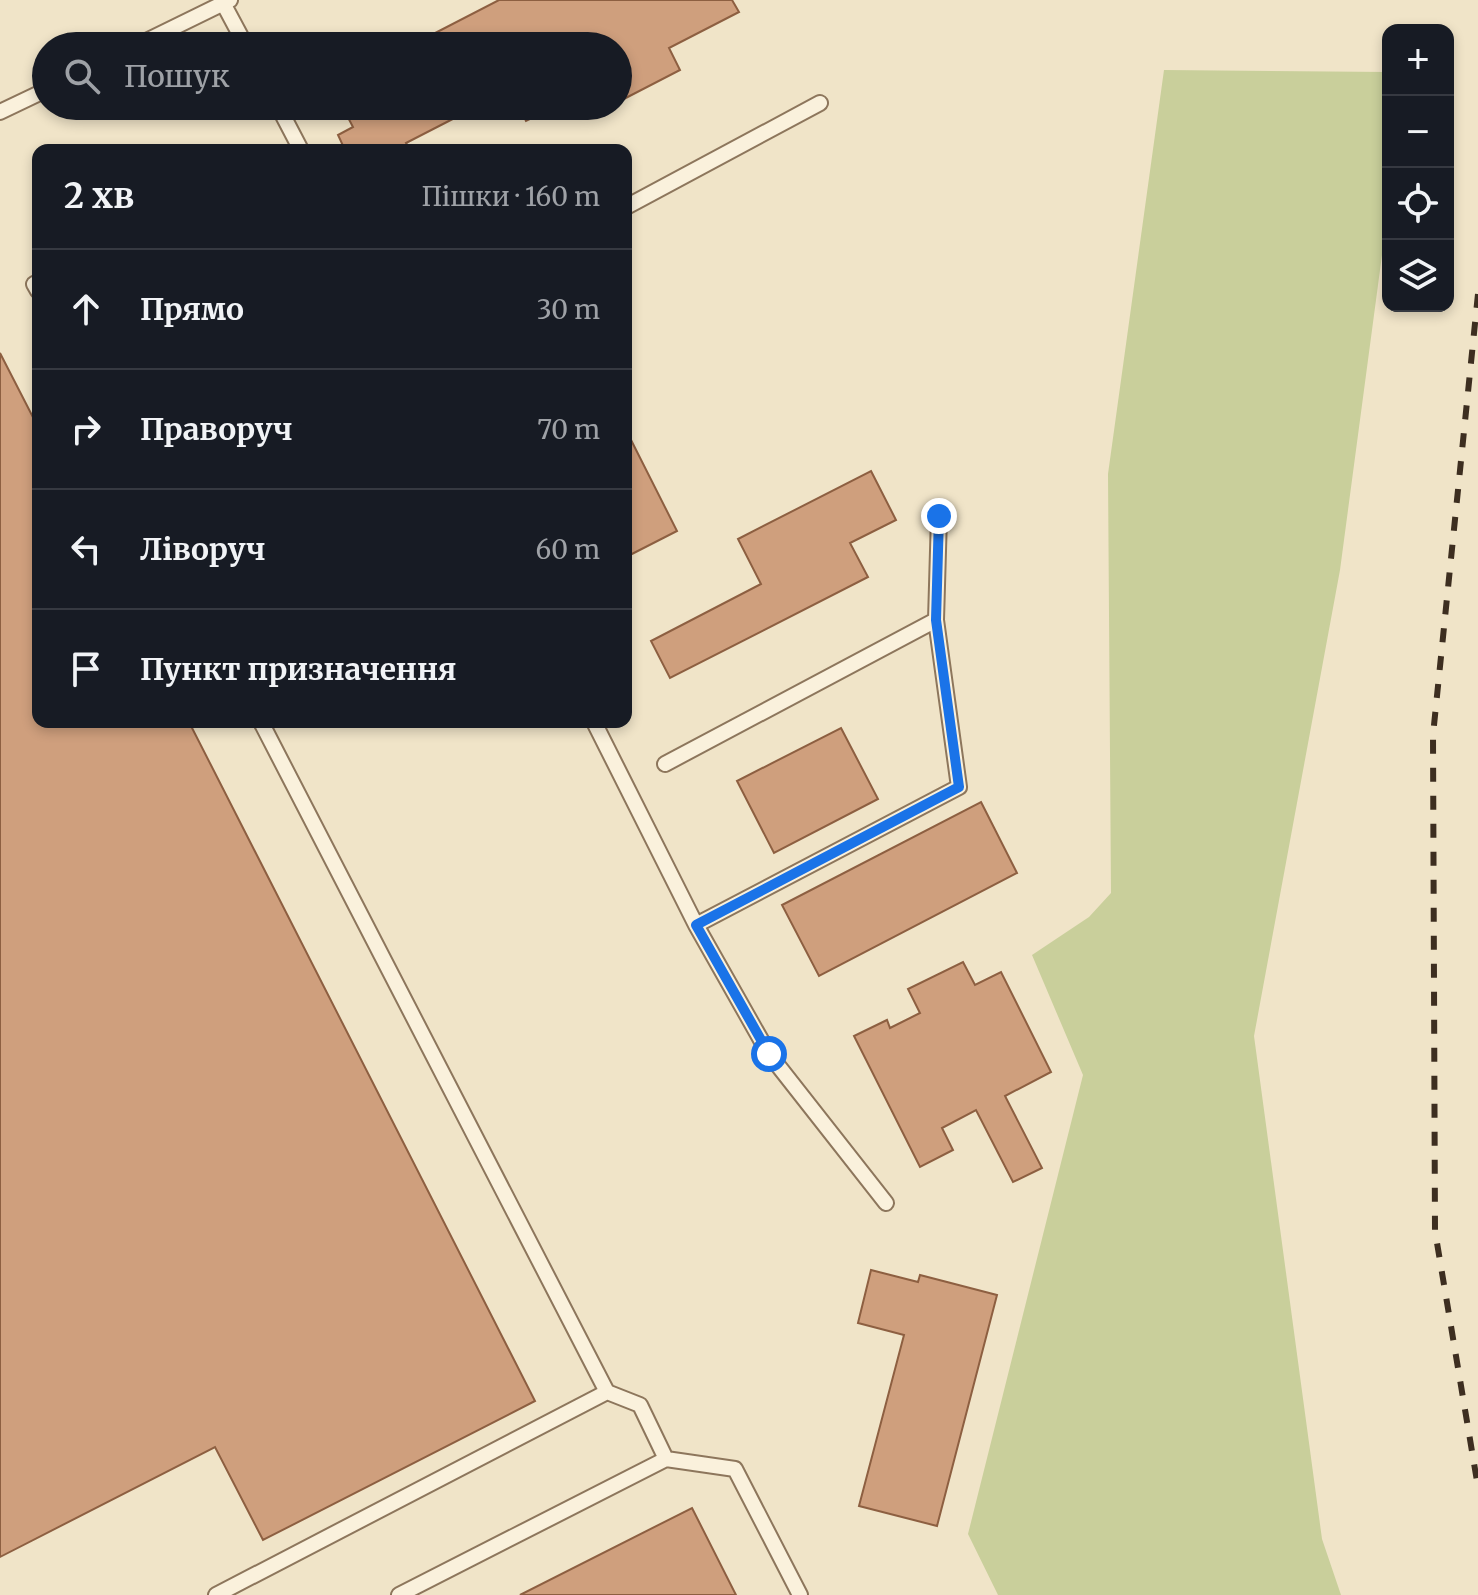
<!DOCTYPE html>
<html lang="uk">
<head>
<meta charset="utf-8">
<style>
	body { margin:0; font-family:Merriweather,serif; background:#20242c; color:#f1f3f6 }
	.controls { position:absolute; right:24px; top:24px; display:grid; overflow:hidden; border-radius:16px; box-shadow:0 4px 12px #0003 }
	.controls button { width:72px; height:72px; display:grid; place-items:center; padding:0; border:0; border-bottom:2px solid #363941; background:#171b24; color:#f1f3f6; font:40px sans-serif }
	.stop { position:absolute; width:24px; height:24px; margin:-18px; border:6px solid #1a73e8; border-radius:50%; background:#fff }
	.stop.end { background:#1a73e8; border-color:#fff; box-shadow:0 2px 8px #0008 }
	.list { margin:0; padding:0; list-style:none }
	h2 { display:flex; justify-content:space-between; align-items:center; height:104px; margin:0; padding:0 32px; font-size:34px }
	h2 small { font-size:26px; font-weight:400; color:#9ea1a6 }
	.list li { display:grid; grid-template-columns:52px 1fr auto; gap:24px; align-items:center; box-sizing:border-box; height:120px; padding:0 32px; border-top:2px solid #363941 }
	.list b { display:block; font-size:30px; white-space:nowrap }
	.list em { font-size:26px; font-style:normal; color:#9ea1a6 }
	.icon { flex:none; width:44px; height:44px; fill:none; stroke:currentColor; stroke-width:2; stroke-linecap:round; stroke-linejoin:round }
	.map { position:relative; flex:none; width:1478px; height:1595px; overflow:hidden }
	.search { position:absolute; background:#171b24; box-shadow:0 4px 12px #0003; left:32px; top:32px; width:600px; height:88px; display:flex; align-items:center; gap:20px; box-sizing:border-box; padding:0 28px; border-radius:44px; color:#9ea1a6; font-size:30px }
	.panel { position:absolute; background:#171b24; box-shadow:0 4px 12px #0003; left:32px; top:144px; width:600px; height:584px; border-radius:16px }
	.map>svg:first-child { display:block }
</style>
</head>
<body>
<div class="map">
<svg width="1478" height="1595" viewBox="0 0 1478 1595">
	<rect width="100%" height="100%" fill="#f0e4c8"/>
	<!-- green -->
	<path fill="#c9cf9b" d="M 1164,70 L 1388,72 L 1388,210 L 1340,570 L 1254,1036 L 1322,1539 L 1341,1595 L 998,1595 L 968,1534 L 1083,1075 L 1032,955 L 1089,917 L 1111,893 L 1108,474 Z"/>
	<!-- building -->
	<path fill="#cf9f7d" stroke="#8d5f41" stroke-width="2" d="M 499,0 L 732,0 L 739,12 L 669,48 L 680,70 L 618,102 L 618,46 L 410,46 Z
		M 342,106 L 478,106 L 406,143 L 410,150 L 345,150 L 338,135 L 353,127 Z
		M 519,106 L 556,106 L 526,121 Z
		M 0,353 L 38,427 L 38,722 L 189,722 L 535,1401 L 263,1540 L 215,1447 L 0,1557 Z
		M 626,430 L 677,531 L 626,557 Z
		M 871,471 L 896,520 L 850,543 L 868,577 L 670,678 L 651,641 L 761,584 L 738,539 Z
		M 841,728 L 878,799 L 774,853 L 737,781 Z
		M 981,802 L 1017,873 L 819,976 L 782,905 Z
		M 963,962 L 975,985 L 1001,972 L 1051,1072 L 1005,1096 L 1042,1168 L 1013,1182 L 976,1110 L 942,1128 L 953,1150 L 920,1167 L 854,1036 L 887,1020 L 890,1028 L 920,1013 L 908,989 Z
		M 871,1270 L 918,1282 L 920,1275 L 997,1295 L 937,1526 L 859,1506 L 904,1335 L 858,1323 Z
		M 692,1508 L 736,1595 L 520,1595 Z"/>
	<g fill="none" stroke-linecap="round" stroke-linejoin="round">
		<defs>
			<path id="service" d="M 223,3 L 246,46
				M 136,46 L 230,0
				M 278,106 L 301,150
				M 0,112 L 46,90
				M 626,207 L 820,103
				M 38,282 L 34,284 L 38,291
				M 594,722 L 696,925 L 769,1054 L 886,1203
				M 665,764 L 936,620
				M 696,925 L 959,787 L 936,620 L 939,516
				M 607,1392 L 640,1405 L 666,1459 L 735,1469 L 800,1595
				M 216,1595 L 607,1392 L 261,722
				M 399,1595 L 666,1459"/>
		</defs>
		<!-- service casing -->
		<use href="#service" stroke="#8d765c" stroke-width="18"/>
		<!-- service -->
		<use href="#service" stroke="#faf1dc" stroke-width="14"/>
		<!-- rail -->
		<path stroke="#3d2e20" stroke-width="6" stroke-dasharray="14 14" stroke-linecap="butt" d="M 1478,294 L 1433,735 L 1435,1231 L 1478,1487"/>
	</g>
	<g fill="none" stroke-linecap="round" stroke-linejoin="round">
		<!-- route -->
		<path stroke="#1a73e8" stroke-width="10" d="M 769,1054 L 696,925 L 959,787 L 936,620 L 939,516"/>
	</g>
</svg>
<div class="controls">
<button>+</button>
<button>−</button>
<button><svg class="icon" aria-label="locate" viewBox="0 0 24 24"><circle cx="12" cy="12" r="6"/><path d="M12 2v4M12 18v4M2 12h4M18 12h4"/></svg></button>
<button><svg class="icon" aria-label="layers" viewBox="0 0 24 24"><path d="M12 4l9 5-9 5-9-5zM3 14l9 5 9-5"/></svg></button>
</div>
<div class="stop" style="left:769px;top:1054px"></div>
<div class="stop end" style="left:939px;top:516px"></div>
<div class="search"><svg class="icon" aria-label="search" viewBox="0 0 24 24"><circle cx="10" cy="10" r="6"/><path d="M15 15l6 6"/></svg>Пошук</div>
<section class="panel">
<h2>2 хв<small>Пішки · 160 m</small></h2>
<ul class="list">
<li><svg class="icon" aria-label="ahead" viewBox="0 0 24 24"><path d="M12 20V5M6 11l6-6 6 6"/></svg><div><b>Прямо</b></div><em>30 m</em></li>
<li><svg class="icon" aria-label="right" viewBox="0 0 24 24"><path d="M7 20v-9h11M14 6l5 5-5 5"/></svg><div><b>Праворуч</b></div><em>70 m</em></li>
<li><svg class="icon" aria-label="left" viewBox="0 0 24 24"><path d="M17 20v-9H6M10 6l-5 5 5 5"/></svg><div><b>Ліворуч</b></div><em>60 m</em></li>
<li><svg class="icon" aria-label="arrive" viewBox="0 0 24 24"><path d="M6 21V4h12l-3 4 3 4H6"/></svg><div><b>Пункт призначення</b></div></li>
</ul>
</section>
</div>
</body>
</html>
